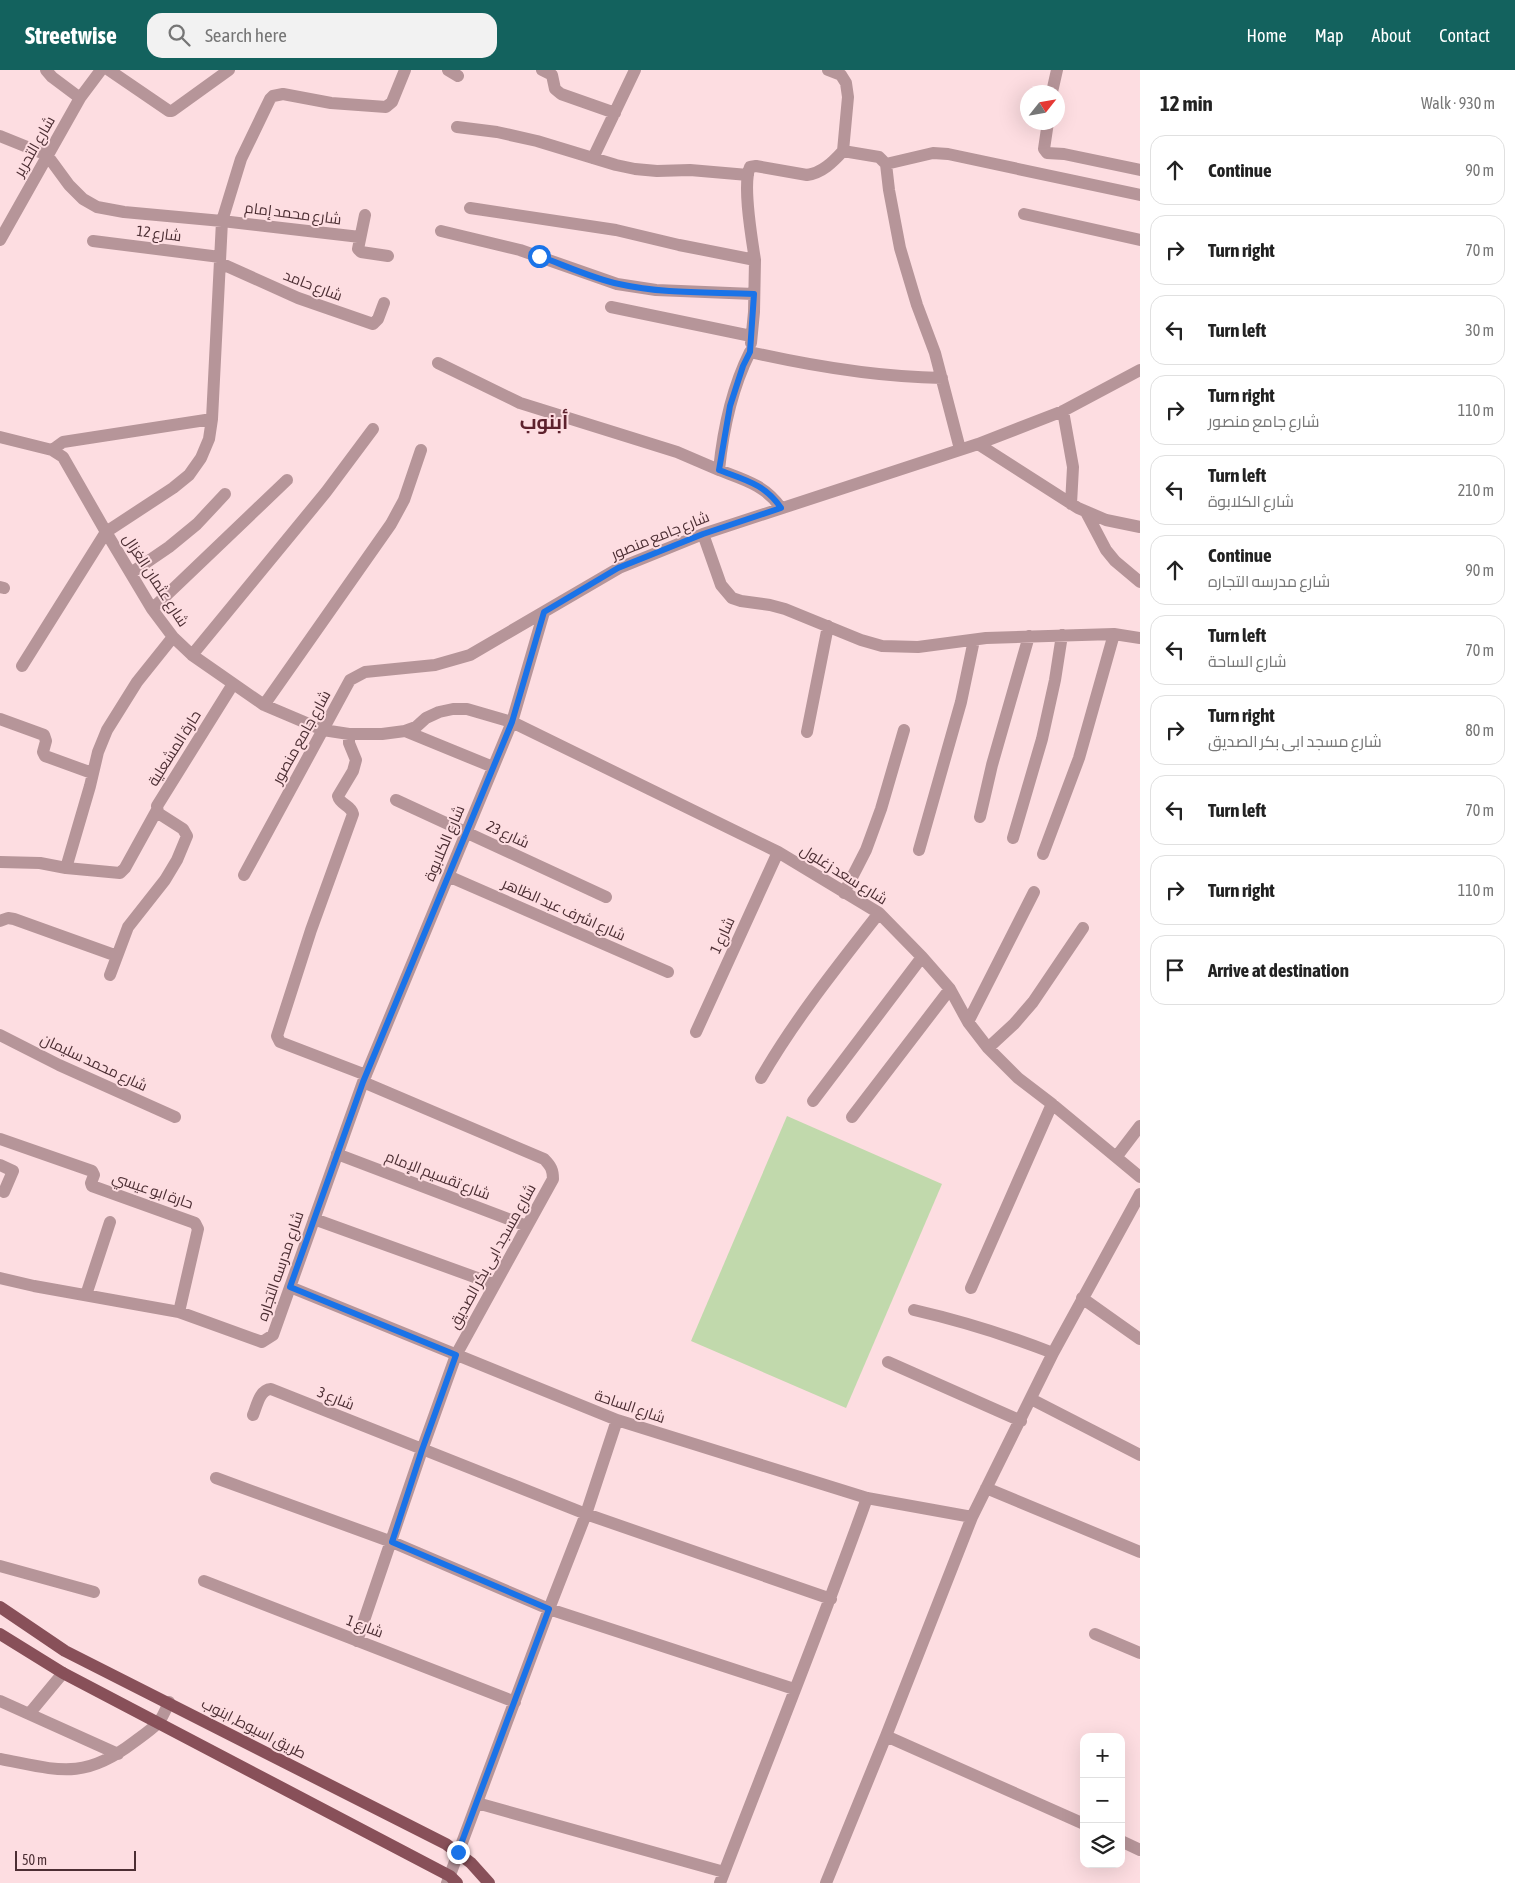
<!DOCTYPE html>
<html lang="en">
<head>
<meta charset="utf-8">
<style>
	body { margin:0; font-family:"Asap Condensed",Cairo,sans-serif; background:#f2f2f2; color:#222 }
	.controls { position:absolute; right:15px; bottom:15px; display:grid; overflow:hidden; border-radius:10px; box-shadow:0 5px 20px #0002 }
	.controls button { width:45px; height:45px; display:grid; place-items:center; padding:0; border:0; border-bottom:1px solid #e0e0e0; background:#fff; color:#222; font:25px sans-serif }
	.compass { position:absolute; left:1020px; top:15px; width:45px; height:45px; border-radius:50%; background:#fff; box-shadow:0 5px 20px #0002; rotate:59deg }
	.scale { position:absolute; left:15px; bottom:12px; width:121px; box-sizing:border-box; padding-left:5px; border:2px solid #4c2e33; border-top:0; font-size:14px; line-height:18px; white-space:nowrap; color:#4c2e33; -webkit-text-stroke:4px #fddde1; paint-order:stroke }
	.stop { position:absolute; width:15px; height:15px; margin:-11px; border:4px solid #1a73e8; border-radius:50%; background:#fff }
	.stop.end { background:#1a73e8; border-color:#fff; box-shadow:0 1px 5px #0008 }
	.list { margin:0; padding:0; list-style:none }
	h2 { display:flex; justify-content:space-between; align-items:center; height:65px; margin:0; padding:0 20px; font-size:21px }
	h2 small { font-size:16px; font-weight:400; color:#767676 }
	.list li { display:grid; grid-template-columns:32px 1fr auto; gap:15px; align-items:center; box-sizing:border-box; height:70px; margin:0 10px 10px; padding:0 10px; border:1px solid #e0e0e0; border-radius:15px }
	.list b { display:block; font-size:19px; white-space:nowrap }
	.list p { margin:0; font-size:16px; white-space:nowrap; color:#767676 }
	.list em { font-size:16px; font-style:normal; color:#767676 }
	.icon { flex:none; width:28px; height:28px; fill:none; stroke:currentColor; stroke-width:2; stroke-linecap:round; stroke-linejoin:round }
	.map { position:relative; flex:none; width:1140px; height:1813px; overflow:hidden }
	header { display:flex; align-items:center; gap:30px; box-sizing:border-box; height:70px; padding:0 25px; background:#13625e; color:#fff }
	header strong { font-size:24px }
	nav { display:flex; gap:28px; margin-inline-start:auto; font-size:18px }
	.search { width:350px; height:45px; background:#f2f2f2; display:flex; align-items:center; gap:12px; box-sizing:border-box; padding:0 18px; border-radius:15px; color:#767676; font-size:19px }
	main { display:flex }
	aside { flex:1; background:#fff }
	.map>svg:first-child { display:block }
</style>
</head>
<body>
<header>
<strong>Streetwise</strong>
<div class="search"><svg class="icon" aria-label="search" viewBox="0 0 24 24"><circle cx="10" cy="10" r="6"/><path d="M15 15l6 6"/></svg>Search here</div>
<nav><a>Home</a><a>Map</a><a>About</a><a>Contact</a></nav>
</header>
<main>
<div class="map">
<svg width="1140" height="1813" viewBox="0 0 1140 1813">
	<rect width="100%" height="100%" fill="#fddde1"/>
	<!-- green -->
	<path fill="#c1d9ac" d="M 787,1046 L 942,1114 L 846,1338 L 691,1271 Z"/>
	<g fill="none" stroke-linecap="round" stroke-linejoin="round">
		<!-- minor -->
		<path stroke="#b69599" stroke-width="12" d="M 46,0 L 52,7 L 80,28
			M 109,0 L 169,41 L 172,41 L 229,0
			M 448,0 L 458,6
			M 542,0 L 552,5 L 555,19 L 561,24 L 615,43
			M 828,0 L 841,5 L 846,13 L 848,27 L 843,81 L 879,87 L 886,94 L 889,120 L 900,178 L 917,235 L 935,283 L 960,379
			M 1052,22 L 1057,0
			M 1048,52 L 1044,79 L 1047,83 L 1064,84 L 1140,100
			M 457,57 L 497,62 L 537,71 L 616,95 L 635,99 L 657,101 L 690,100 L 748,105
			M 0,66 L 47,85 L 69,115 L 83,129 L 97,137 L 124,142 L 222,151 L 360,167
			M 593,88 L 635,0
			M 886,94 L 933,83 L 948,84 L 1140,125
			M 470,138 L 616,160 L 679,175 L 755,190 C 752,170 742,114 750,97 L 756,96 L 807,105 C 822,103 833,92 843,81
			M 1024,144 L 1140,170
			M 365,145 L 358,179 L 361,182 L 388,186
			M 441,161 L 520,180 L 617,214 L 656,220 L 754,224
			M 0,170 L 80,28 L 101,0
			M 93,171 L 220,187
			M 220,193 L 298,228 L 373,254 L 378,249 L 384,233
			M 611,237 L 751,266
			M 751,273 L 754,242 L 755,190
			M 438,293 L 520,333 L 677,382 L 719,400
			M 1063,341 L 1073,397 L 1071,434
			M 0,367 L 52,380 L 63,387 L 106,462 L 152,539 L 173,567 L 192,585 L 264,635 L 323,660 L 349,664 L 382,664 L 405,661 L 416,657 L 426,648 L 439,642 L 453,639 L 467,639 L 512,652 L 778,782 L 879,843 L 922,887 L 950,919 L 968,952 L 988,978 L 1018,1008 L 1052,1034 L 1140,1107
			M 978,374 L 1078,438 L 1106,450 L 1140,457
			M 52,380 L 63,372 L 212,349
			M 781,438 C 765,415 745,410 719,400 C 723,360 732,318 750,282 C 812,296 878,307 942,308
			M 1086,442 L 1106,480 L 1115,491 L 1140,512
			M 703,464 L 721,515 L 732,528 L 741,531 L 770,535 L 785,539 L 861,570 L 882,576 L 918,577 L 986,568 L 1114,564 L 1140,568
			M 131,503 L 169,477 L 197,454 L 225,424
			M 0,517 L 4,518
			M 152,539 L 287,410
			M 192,585 L 326,422 L 373,359
			M 22,596 L 106,462 L 173,418 L 189,405 L 201,388 L 209,369 L 212,349 L 222,151 L 241,89 L 270,29 L 273,26 L 283,24 L 331,33 L 386,37 L 392,32 L 405,0
			M 264,635 L 391,454 L 404,430 L 421,380
			M 0,649 L 44,665 L 46,671 L 43,682 L 45,686 L 92,703
			M 405,661 L 493,697
			M 807,662 L 828,556
			M 349,664 L 349,673 L 356,690 L 353,701 L 338,726 C 340,735 351,735 353,744 L 311,860 L 277,966 L 280,972 L 366,1005
			M 396,730 L 606,827
			M 980,747 L 992,695 L 1029,566
			M 1013,768 L 1042,669 L 1055,610 L 1062,565
			M 919,780 L 961,632 L 974,570
			M 1043,784 L 1079,688 L 1114,564
			M 0,792 L 40,793 L 66,798 L 120,803 L 125,798 L 157,740
			M 66,798 L 90,716 L 98,682 L 107,660 L 137,612 L 173,567
			M 244,805 L 350,610 L 365,602 L 435,595 L 470,585 L 619,498 L 703,464 L 978,374 L 1063,341 L 1140,300
			M 448,806 L 668,902
			M 844,823 L 866,780 L 881,739 L 904,660
			M 0,851 L 8,848 L 14,849 L 117,886
			M 110,905 L 128,857 L 165,810 L 177,790 L 187,766 L 183,759 L 158,743 L 157,736 L 233,614
			M 968,952 L 1034,822
			M 696,962 L 778,782
			M 0,965 L 59,995 L 175,1047
			M 988,978 L 1014,954 L 1033,932 L 1083,858
			M 761,1008 C 795,949 837,897 879,843
			M 813,1031 L 922,887
			M 852,1047 L 950,919
			M 0,1069 L 92,1101 L 94,1105 L 91,1113 L 92,1116 L 195,1153 L 198,1159 L 179,1242
			M 337,1084 L 527,1156
			M 1117,1086 L 1140,1056
			M 0,1095 L 13,1101 L 4,1122
			M 314,1149 L 494,1214
			M 0,1208 L 34,1216 L 179,1242 L 262,1272 L 273,1265 L 363,1012 L 512,652 L 544,542
			M 290,1217 L 617,1350 L 867,1428 L 972,1447
			M 971,1218 L 1052,1034
			M 86,1225 L 110,1152
			M 1082,1228 L 1140,1269
			M 914,1240 C 962,1251 1007,1265 1053,1283
			M 888,1292 L 1021,1351
			M 1031,1329 L 1140,1385
			M 253,1345 C 257,1336 259,1320 271,1319 L 586,1444 L 831,1529
			M 216,1408 L 392,1472 L 549,1539 L 794,1619
			M 986,1418 L 1140,1482
			M 0,1496 L 94,1522
			M 204,1511 L 515,1632
			M 1095,1564 L 1140,1583
			M 357,1571 L 422,1380 L 456,1285 L 553,1109 C 553,1100 551,1096 544,1089 L 363,1012
			M 0,1631 L 118,1684
			M 29,1644 L 63,1603
			M 886,1666 L 1084,1754
			M 0,1689 C 58,1700 83,1711 134,1672 C 142,1666 151,1660 158,1653 C 163,1647 166,1639 169,1632
			M 477,1733 L 724,1802
			M 1121,1771 L 1140,1780
			M 447,1813 L 549,1539 L 586,1444 L 617,1350
			M 720,1813 C 769,1685 821,1557 867,1428
			M 826,1813 L 886,1666 L 972,1447 L 1053,1283 L 1140,1124"/>
		<!-- major -->
		<path stroke="#885059" stroke-width="12" d="M 0,1537 L 65,1581 L 446,1774 L 471,1793 L 489,1813
			M 0,1564 L 63,1603 L 450,1806 L 457,1813"/>
	</g>
	<g fill="none" stroke-linecap="round" stroke-linejoin="round">
		<!-- route -->
		<path stroke="#1a73e8" stroke-width="6" d="M 458,1782 L 549,1539 L 392,1472 L 422,1380 L 456,1285 L 290,1217 L 363,1012 L 512,652 L 544,542 L 618,498 L 703,464 L 781,438 C 765,414 745,410 719,400 L 730,336 L 743,296 L 750,282 L 754,224 C 710,222 663,224 619,214 C 594,209 564,195 539,186"/>
	</g>
	<g text-anchor="middle" dominant-baseline="central" stroke-width="4" stroke-linejoin="round" paint-order="stroke">
		<!-- street labels -->
		<g font-size="15" fill="#4c2e33" stroke="#fddde1">
			<text transform="translate(34 76) rotate(-60)">شارع التحرير</text>
			<text transform="translate(293 143) rotate(7)">شارع محمد إمام</text>
			<text transform="translate(159 163) rotate(7)">شارع 12</text>
			<text transform="translate(313 215) rotate(21)">شارع حامد</text>
			<text transform="translate(660 465) rotate(-22)">شارع جامع منصور</text>
			<text transform="translate(156 510) rotate(57)">شارع عثمان الغزال</text>
			<text transform="translate(301 667) rotate(-61)">شارع جامع منصور</text>
			<text transform="translate(174 678) rotate(-58)">حارة المشعلية</text>
			<text transform="translate(508 764) rotate(25)">شارع 23</text>
			<text transform="translate(444 773) rotate(-67)">شارع الكلابوة</text>
			<text transform="translate(844 804) rotate(32)">شارع سعد زغلول</text>
			<text transform="translate(564 839) rotate(24)">شارع اشرف عبد الظاهر</text>
			<text transform="translate(722 865) rotate(-65)">شارع 1</text>
			<text transform="translate(94 992) rotate(25)">شارع محمد سليمان</text>
			<text transform="translate(438 1105) rotate(21)">شارع تقسيم الإمام</text>
			<text transform="translate(153 1120) rotate(19)">حارة ابو عيسي</text>
			<text transform="translate(492 1186) rotate(-61)">شارع مسجد ابى بكر الصديق</text>
			<text transform="translate(280 1196) rotate(-71)">شارع مدرسه التجاره</text>
			<text transform="translate(336 1328) rotate(22)">شارع 3</text>
			<text transform="translate(630 1336) rotate(19)">شارع الساحة</text>
			<text transform="translate(365 1556) rotate(21)">شارع 1</text>
			<text transform="translate(254 1658) rotate(27)">طريق اسيوط, ابنوب</text>
		</g>
		<!-- district labels -->
		<g font-size="20" font-weight="bold" fill="#5d212d" stroke="#fddde1">
			<text x="544" y="351">أبنوب</text>
		</g>
	</g>
</svg>
<div class="controls">
<button>+</button>
<button>−</button>
<button><svg class="icon" aria-label="layers" viewBox="0 0 24 24"><path d="M12 4l9 5-9 5-9-5zM3 14l9 5 9-5"/></svg></button>
</div>
<svg class="compass" viewBox="-18 -18 36 36"><path d="M0-13l5 13h-10z" fill="#e53935"/><path d="M0 13l5-13h-10z" fill="#767676"/></svg>
<div class="scale">50 m</div>
<div class="stop" style="left:539px;top:186px"></div>
<div class="stop end" style="left:458px;top:1782px"></div>
</div>
<aside>
<h2>12 min<small>Walk · 930 m</small></h2>
<ul class="list">
<li><svg class="icon" aria-label="ahead" viewBox="0 0 24 24"><path d="M12 20V5M6 11l6-6 6 6"/></svg><div><b>Continue</b></div><em>90 m</em></li>
<li><svg class="icon" aria-label="right" viewBox="0 0 24 24"><path d="M7 20v-9h11M14 6l5 5-5 5"/></svg><div><b>Turn right</b></div><em>70 m</em></li>
<li><svg class="icon" aria-label="left" viewBox="0 0 24 24"><path d="M17 20v-9H6M10 6l-5 5 5 5"/></svg><div><b>Turn left</b></div><em>30 m</em></li>
<li><svg class="icon" aria-label="right" viewBox="0 0 24 24"><path d="M7 20v-9h11M14 6l5 5-5 5"/></svg><div><b>Turn right</b><p>شارع جامع منصور</p></div><em>110 m</em></li>
<li><svg class="icon" aria-label="left" viewBox="0 0 24 24"><path d="M17 20v-9H6M10 6l-5 5 5 5"/></svg><div><b>Turn left</b><p>شارع الكلابوة</p></div><em>210 m</em></li>
<li><svg class="icon" aria-label="ahead" viewBox="0 0 24 24"><path d="M12 20V5M6 11l6-6 6 6"/></svg><div><b>Continue</b><p>شارع مدرسه التجاره</p></div><em>90 m</em></li>
<li><svg class="icon" aria-label="left" viewBox="0 0 24 24"><path d="M17 20v-9H6M10 6l-5 5 5 5"/></svg><div><b>Turn left</b><p>شارع الساحة</p></div><em>70 m</em></li>
<li><svg class="icon" aria-label="right" viewBox="0 0 24 24"><path d="M7 20v-9h11M14 6l5 5-5 5"/></svg><div><b>Turn right</b><p>شارع مسجد ابى بكر الصديق</p></div><em>80 m</em></li>
<li><svg class="icon" aria-label="left" viewBox="0 0 24 24"><path d="M17 20v-9H6M10 6l-5 5 5 5"/></svg><div><b>Turn left</b></div><em>70 m</em></li>
<li><svg class="icon" aria-label="right" viewBox="0 0 24 24"><path d="M7 20v-9h11M14 6l5 5-5 5"/></svg><div><b>Turn right</b></div><em>110 m</em></li>
<li><svg class="icon" aria-label="arrive" viewBox="0 0 24 24"><path d="M6 21V4h12l-3 4 3 4H6"/></svg><div><b>Arrive at destination</b></div></li>
</ul>
</aside>
</main>
</body>
</html>
